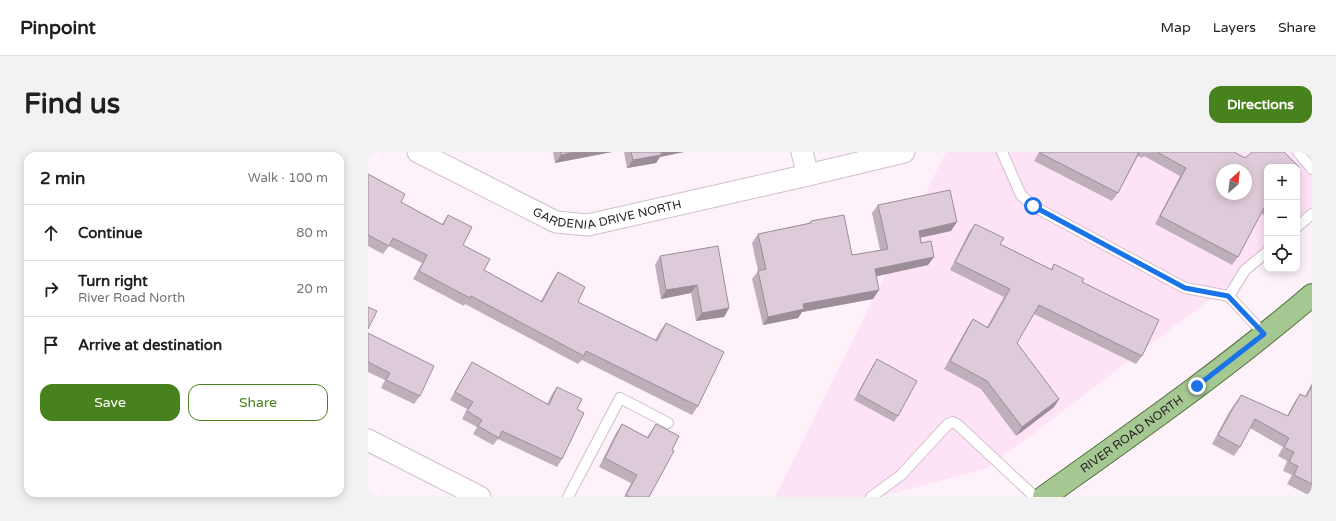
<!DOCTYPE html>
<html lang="en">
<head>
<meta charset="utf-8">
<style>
	body { margin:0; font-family:"Varela Round",sans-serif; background:#f2f2f2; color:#202124 }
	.controls { position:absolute; right:12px; top:12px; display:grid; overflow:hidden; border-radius:8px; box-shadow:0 2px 10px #0003 }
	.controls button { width:36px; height:36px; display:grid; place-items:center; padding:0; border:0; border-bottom:1px solid #e0e0e0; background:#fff; color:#202124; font:20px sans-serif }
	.compass { position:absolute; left:848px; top:12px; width:36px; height:36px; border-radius:50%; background:#fff; box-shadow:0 2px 10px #0003; rotate:27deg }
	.stop { position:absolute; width:12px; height:12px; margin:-9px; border:3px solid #1a73e8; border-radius:50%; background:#fff }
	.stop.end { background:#1a73e8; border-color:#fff; box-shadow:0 1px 4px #0008 }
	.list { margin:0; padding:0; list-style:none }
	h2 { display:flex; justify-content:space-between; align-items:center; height:52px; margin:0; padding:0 16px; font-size:17px }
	h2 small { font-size:13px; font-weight:400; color:#757577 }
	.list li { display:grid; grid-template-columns:26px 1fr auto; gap:12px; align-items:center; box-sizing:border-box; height:56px; padding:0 16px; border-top:1px solid #e0e0e0 }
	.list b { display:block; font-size:15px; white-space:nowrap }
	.list p { margin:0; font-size:13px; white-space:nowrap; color:#757577 }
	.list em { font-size:13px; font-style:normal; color:#757577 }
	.actions { display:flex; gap:8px; padding:12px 16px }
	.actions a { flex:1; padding:9px 0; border:1px solid #48821c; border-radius:12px; text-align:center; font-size:14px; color:#48821c }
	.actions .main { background:#48821c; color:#fff }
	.icon { flex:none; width:22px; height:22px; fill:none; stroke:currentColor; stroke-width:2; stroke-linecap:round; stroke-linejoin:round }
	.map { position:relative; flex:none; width:944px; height:345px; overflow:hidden; border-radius:12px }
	header { display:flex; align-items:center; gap:24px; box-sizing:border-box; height:56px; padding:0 20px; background:#fff; border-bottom:1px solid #e0e0e0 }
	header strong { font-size:19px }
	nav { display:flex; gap:22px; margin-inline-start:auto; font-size:14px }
	.intro { display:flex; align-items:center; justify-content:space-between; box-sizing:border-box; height:96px; padding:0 24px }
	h1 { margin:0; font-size:28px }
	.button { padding:10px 18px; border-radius:12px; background:#48821c; color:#fff; font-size:14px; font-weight:700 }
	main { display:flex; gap:24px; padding:0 24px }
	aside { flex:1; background:#fff; border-radius:12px; box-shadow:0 2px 10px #0003 }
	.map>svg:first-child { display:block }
</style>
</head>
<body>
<header>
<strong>Pinpoint</strong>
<nav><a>Map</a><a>Layers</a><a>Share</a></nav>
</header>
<div class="intro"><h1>Find us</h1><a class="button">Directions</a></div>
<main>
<aside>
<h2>2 min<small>Walk · 100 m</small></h2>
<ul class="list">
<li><svg class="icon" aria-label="ahead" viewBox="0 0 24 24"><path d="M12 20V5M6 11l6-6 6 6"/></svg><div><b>Continue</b></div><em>80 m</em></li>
<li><svg class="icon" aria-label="right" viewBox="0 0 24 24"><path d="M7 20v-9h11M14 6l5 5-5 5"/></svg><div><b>Turn right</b><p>River Road North</p></div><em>20 m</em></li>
<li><svg class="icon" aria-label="arrive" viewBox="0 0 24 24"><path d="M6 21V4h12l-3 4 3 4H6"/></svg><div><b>Arrive at destination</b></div></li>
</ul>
<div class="actions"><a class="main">Save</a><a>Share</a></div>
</aside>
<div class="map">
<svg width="944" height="345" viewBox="0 0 944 345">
	<rect width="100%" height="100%" fill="#fdf1fa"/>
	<!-- built -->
	<path fill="#fee3f6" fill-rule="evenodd" d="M 578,0 L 944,0 L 944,69 L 929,81 L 929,15 L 899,15 L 899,104 L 620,316 L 512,345 L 407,345 ZM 854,18 L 878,18 L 878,42 L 854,42 Z"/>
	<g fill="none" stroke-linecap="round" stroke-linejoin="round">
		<defs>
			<path id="lane" d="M 634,0 L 653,43 L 665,54 L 817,136 L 861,144 L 896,182
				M 930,0 L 944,17
				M 929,75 L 944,62
				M 861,144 L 877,118 L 899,100
				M 200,345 L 252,246 L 300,271
				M 503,345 L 533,323 L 580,272 L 585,270 L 590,273 L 667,345"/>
			<g id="street">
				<path id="s1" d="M 50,0 L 188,70 L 220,73 L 440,23 L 536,0"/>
				<path d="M 434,0 L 440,23"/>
				<path d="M 0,288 L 112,345"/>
			</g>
			<g id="primary">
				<path id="s2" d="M 676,345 C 767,280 859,216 944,143"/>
			</g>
		</defs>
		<!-- lane casing -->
		<use href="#lane" stroke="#d2bfcc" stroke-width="12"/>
		<!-- street casing -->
		<use href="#street" stroke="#d2bfcc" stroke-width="23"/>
		<!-- primary casing -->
		<use href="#primary" stroke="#51743a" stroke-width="24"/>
		<!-- lane -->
		<use href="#lane" stroke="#fff" stroke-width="10"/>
		<!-- street -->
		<use href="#street" stroke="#fff" stroke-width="21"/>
		<!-- primary -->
		<use href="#primary" stroke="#a5c791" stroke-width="22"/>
	</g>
	<!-- wall -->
	<path fill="#bfafbb" d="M 185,0 L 244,0 L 187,11 Z
		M 256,0 L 316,0 L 292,5 L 288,11 L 259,16 Z
		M 671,0 L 866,0 L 877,6 L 931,15 L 929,18 L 929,15 L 899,15 L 899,66 L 893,61 L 870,105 L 864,113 L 787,72 L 812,24 L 776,4 L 774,6 L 770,4 L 750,41 L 744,49 L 666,9 Z
		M 0,22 L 33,50 L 74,72 L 80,63 L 95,93 L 116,118 L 173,149 L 184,129 L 190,120 L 210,150 L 287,188 L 292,179 L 298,171 L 330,254 L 324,263 L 214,208 L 210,212 L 97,152 L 96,154 L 45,127 L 54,111 L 21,94 L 15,102 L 0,94 Z
		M 510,53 L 583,79 L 552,86 L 560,113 L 508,124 L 505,147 L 434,160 L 430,166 L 395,173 L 384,127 L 390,119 L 384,91 L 390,82 L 441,71 L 443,69 L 484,103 L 512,98 L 504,61 Z
		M 607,72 L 632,92 L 683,117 L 686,112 L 714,130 L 774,204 L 768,212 L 666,162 L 649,191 L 691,247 L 686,255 L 648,284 L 613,237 L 576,217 L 599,176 L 605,167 L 619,175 L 636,145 L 582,118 L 601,80 Z
		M 292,104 L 361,156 L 356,165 L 328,169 L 323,141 L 293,147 L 287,113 Z
		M 0,181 L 52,244 L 46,252 L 13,236 L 17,228 L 0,220 Z
		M 509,207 L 530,264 L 526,270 L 486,248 L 505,213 Z
		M 104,210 L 179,252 L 184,242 L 189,235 L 209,257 L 194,307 L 189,315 L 130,287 L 125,293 L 105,282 L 109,275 L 94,267 L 99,257 L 82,248 L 99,218 Z
		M 944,231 L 944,345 L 919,332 L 924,323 L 915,319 L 919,309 L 910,304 L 915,295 L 882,276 L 872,295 L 866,304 L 844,292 L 861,260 L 873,243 L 919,264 L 926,251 L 932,242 L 937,244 Z
		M 254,272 L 279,285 L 288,272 L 304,298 L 281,345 L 256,345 L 263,331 L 231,315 L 248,281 Z"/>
	<!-- shaded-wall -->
	<path fill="#9b8e98" d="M 207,0 L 244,0 L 187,11 L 193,3 Z
		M 291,0 L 316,0 L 292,5 L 288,11 L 259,16 L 265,8 Z
		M 589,70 L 583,79 L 545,87 L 551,79 Z
		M 566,105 L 560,113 L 501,126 L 507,117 Z
		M 329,133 L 323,141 L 293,147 L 298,138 Z
		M 511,138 L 505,147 L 434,160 L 430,166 L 395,173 L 400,165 L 435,152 Z
		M 361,156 L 356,165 L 328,169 L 334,161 Z
		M 691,247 L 686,255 L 648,284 L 654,275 Z"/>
	<!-- building -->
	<path fill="#decbd9" stroke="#9b8e98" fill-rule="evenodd" d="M 192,0 L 207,0 L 193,3 Z
		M 263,0 L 293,0 L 293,3 L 265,8 Z
		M 672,0 L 771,0 L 750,41 L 672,1 Z
		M 789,0 L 866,0 L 877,6 L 884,0 L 916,0 L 931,15 L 929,18 L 929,15 L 899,15 L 899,53 L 898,52 L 870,105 L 792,64 L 818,16 ZM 854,18 L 878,18 L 878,42 L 854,42 Z
		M 0,22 L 37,42 L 33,50 L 75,73 L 80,63 L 104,75 L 95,93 L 122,107 L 116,118 L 174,150 L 190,120 L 217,135 L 210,150 L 289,189 L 298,171 L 356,200 L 330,254 L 218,199 L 216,204 L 103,144 L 102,146 L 51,119 L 59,103 L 25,86 L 21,94 L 0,83 Z
		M 582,38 L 589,70 L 551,79 L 553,91 L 563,89 L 566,105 L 507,117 L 511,138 L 435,152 L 436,157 L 400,165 L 390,119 L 398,117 L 390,82 L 443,71 L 443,69 L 476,63 L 484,103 L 520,97 L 510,53 Z
		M 607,72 L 636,86 L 632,92 L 684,118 L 686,112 L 716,127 L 714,130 L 791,168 L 774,204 L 671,153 L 649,191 L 691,247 L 654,275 L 619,229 L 582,209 L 605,167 L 620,176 L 642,137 L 587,110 Z
		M 350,94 L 361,156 L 334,161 L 329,133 L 298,138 L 292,104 Z
		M 0,155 L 9,159 L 0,177 Z
		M 0,181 L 66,214 L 52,244 L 18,228 L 22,221 L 0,210 Z
		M 509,207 L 549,229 L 530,264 L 490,242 Z
		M 104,210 L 181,253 L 189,235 L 214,247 L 209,257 L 216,261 L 194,307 L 134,279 L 131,286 L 110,274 L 114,268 L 99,259 L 105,250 L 87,240 Z
		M 944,234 L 944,332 L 926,323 L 930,314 L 921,310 L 926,300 L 916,295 L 921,286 L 887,267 L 872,295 L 850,283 L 868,251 L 869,251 L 873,243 L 920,264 L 932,242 L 938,245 Z
		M 254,272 L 280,286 L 288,272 L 311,284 L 304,298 L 306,299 L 281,345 L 262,345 L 258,343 L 269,323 L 237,306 Z"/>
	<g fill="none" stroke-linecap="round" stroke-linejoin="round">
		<!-- route -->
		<path stroke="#1a73e8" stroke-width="5" d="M 665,54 L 817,136 L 860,144 L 896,182 L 829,234"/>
	</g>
	<g text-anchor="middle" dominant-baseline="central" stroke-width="3.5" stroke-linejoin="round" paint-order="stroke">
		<!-- street labels -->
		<g font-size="12" fill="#251e23" stroke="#fdf1fa">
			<text stroke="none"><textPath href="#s1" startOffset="206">GARDENIA DRIVE NORTH</textPath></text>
			<text stroke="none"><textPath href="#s2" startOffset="108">RIVER ROAD NORTH</textPath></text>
		</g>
	</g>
</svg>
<div class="controls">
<button>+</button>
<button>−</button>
<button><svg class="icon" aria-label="locate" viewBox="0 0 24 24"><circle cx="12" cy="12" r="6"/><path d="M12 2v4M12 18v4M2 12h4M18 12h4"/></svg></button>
</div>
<svg class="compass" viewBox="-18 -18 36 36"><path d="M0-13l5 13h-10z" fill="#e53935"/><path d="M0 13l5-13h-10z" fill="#757577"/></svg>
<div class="stop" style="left:665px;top:54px"></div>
<div class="stop end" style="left:829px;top:234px"></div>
</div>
</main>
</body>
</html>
